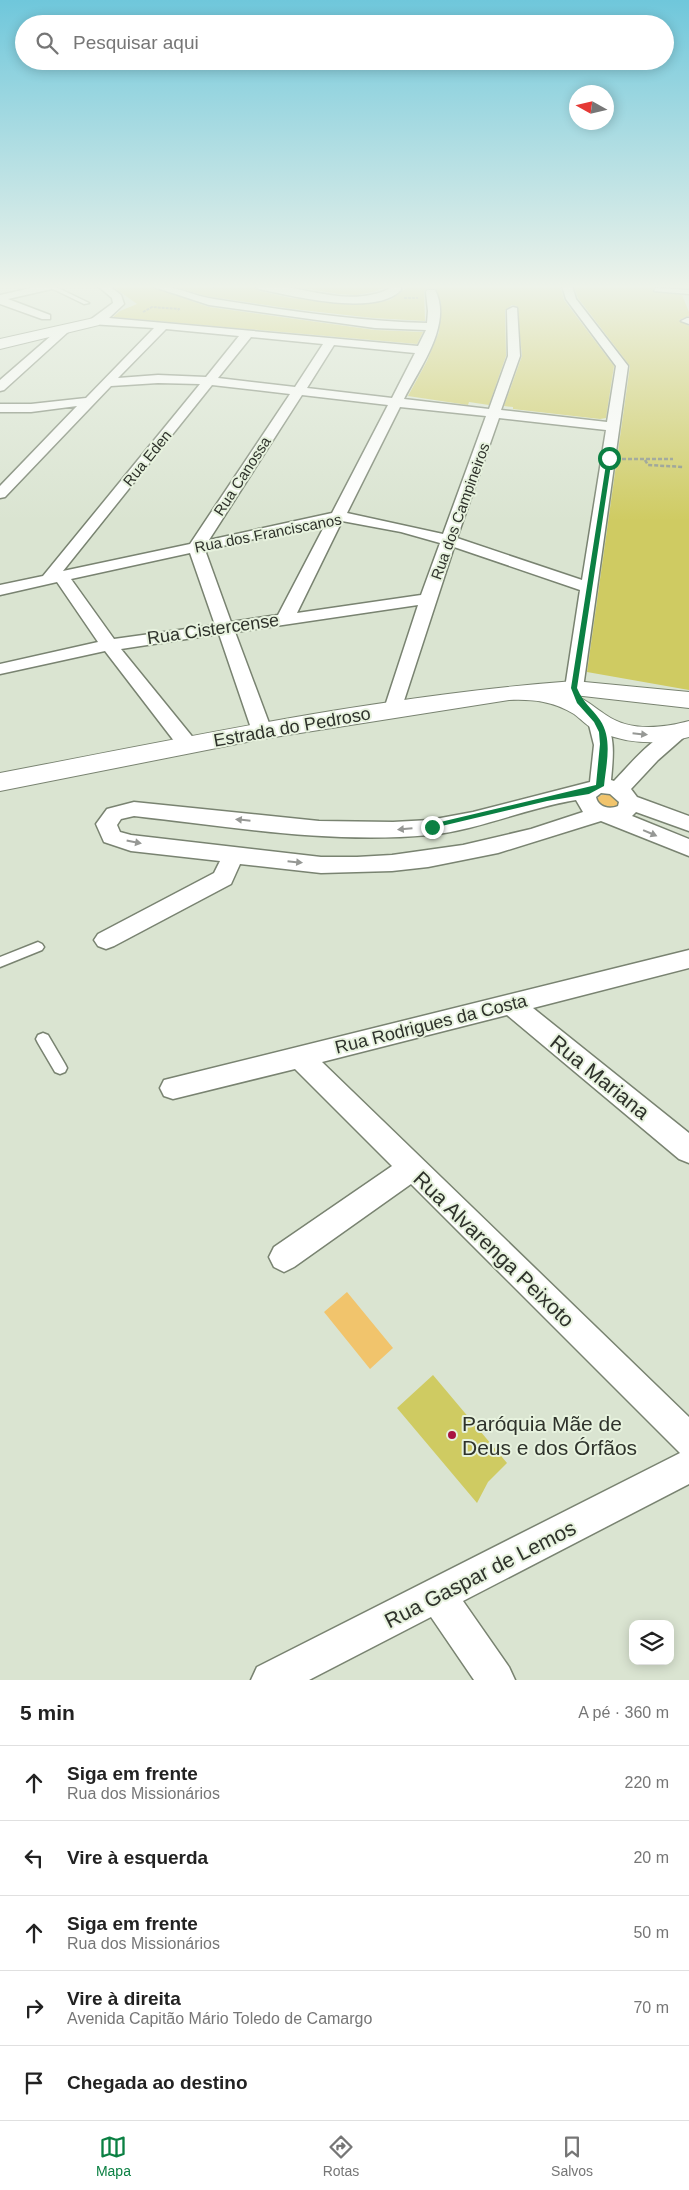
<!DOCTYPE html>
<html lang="pt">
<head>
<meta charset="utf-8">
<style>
	body { margin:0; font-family:Arial,sans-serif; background:#f2f2f2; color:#222 }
	.controls { position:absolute; right:15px; bottom:15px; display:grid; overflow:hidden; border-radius:10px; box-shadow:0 2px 12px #0003 }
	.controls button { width:45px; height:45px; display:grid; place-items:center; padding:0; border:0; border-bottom:1px solid #e0e0e0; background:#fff; color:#222; font:25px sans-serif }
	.compass { position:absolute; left:569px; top:85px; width:45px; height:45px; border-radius:50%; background:#fff; box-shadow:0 2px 12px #0003; rotate:278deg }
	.stop { position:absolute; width:15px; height:15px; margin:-11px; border:4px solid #0b8043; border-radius:50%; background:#fff }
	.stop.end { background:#0b8043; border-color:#fff; box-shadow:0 1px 5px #0008 }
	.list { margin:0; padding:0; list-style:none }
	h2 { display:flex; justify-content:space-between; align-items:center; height:65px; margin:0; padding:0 20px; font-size:21px }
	h2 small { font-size:16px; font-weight:400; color:#767676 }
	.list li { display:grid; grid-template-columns:32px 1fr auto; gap:15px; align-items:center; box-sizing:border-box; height:75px; padding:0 20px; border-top:1px solid #e0e0e0 }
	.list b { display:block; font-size:19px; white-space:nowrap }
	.list p { margin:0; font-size:16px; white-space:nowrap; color:#767676 }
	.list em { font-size:16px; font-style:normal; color:#767676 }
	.icon { flex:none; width:28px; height:28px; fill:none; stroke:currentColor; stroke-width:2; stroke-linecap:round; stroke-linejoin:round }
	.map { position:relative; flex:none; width:689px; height:1680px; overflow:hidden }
	.search { position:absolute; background:#fff; box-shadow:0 2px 12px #0003; left:15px; right:15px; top:15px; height:55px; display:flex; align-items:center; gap:12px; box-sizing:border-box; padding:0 18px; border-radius:28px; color:#767676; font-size:19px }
	.sheet { height:440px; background:#fff }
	nav { display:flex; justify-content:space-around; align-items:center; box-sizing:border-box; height:70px; border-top:1px solid #e0e0e0; background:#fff; font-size:14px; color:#767676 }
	nav a { display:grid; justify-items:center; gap:2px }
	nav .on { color:#0b8043 }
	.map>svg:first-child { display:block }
</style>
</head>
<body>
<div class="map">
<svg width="689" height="1680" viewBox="0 0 689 1680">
	<rect width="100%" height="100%" fill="#dae4d1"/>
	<!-- green -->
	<path fill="#f1c46c" d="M 609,793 L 619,798 L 620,806 L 615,809 L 603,807 L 597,800 L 599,796 Z
		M 347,1292 L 393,1348 L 370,1369 L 324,1312 Z"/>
	<!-- building -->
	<path fill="#cfcb62" d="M 112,286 L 149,286 L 209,307 L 375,330 L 423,332 L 417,344 L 113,317 L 120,311 L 137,304 Z
		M 171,286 L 252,286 L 259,291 L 291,298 L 354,305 L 390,300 L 409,286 L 560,286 L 564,300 L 614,366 L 606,418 L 600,419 L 513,409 L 513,407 L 504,406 L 522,356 L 517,306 L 512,305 L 505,310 L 506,356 L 489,405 L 469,402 L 468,405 L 408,396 L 427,361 L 439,332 L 441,303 L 436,288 L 427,288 L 424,291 L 425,321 L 373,318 L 293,309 L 206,296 Z
		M 289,286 L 389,286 L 373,292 L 356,295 L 339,294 Z
		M 574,286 L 678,286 L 679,288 L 656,286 L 652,291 L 682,295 L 689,312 L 689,316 L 679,320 L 689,326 L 689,690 L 587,672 L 630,366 L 578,298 Z
		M 433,1375 L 507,1463 L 488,1482 L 477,1503 L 397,1408 Z"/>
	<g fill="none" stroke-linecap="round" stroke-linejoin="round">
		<defs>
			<path id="lane" d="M 47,286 L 54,286 L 89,303 L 84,304 Z
				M 656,288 L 689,290 L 689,294 L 654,291 Z
				M 38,942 L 42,944 L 44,947 L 42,950 L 0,967 L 0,957 Z
				M 43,1033 L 48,1035 L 65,1064 L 67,1068 L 65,1072 L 60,1074 L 55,1072 L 38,1043 L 36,1039 L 38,1035 Z"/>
			<path id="street" d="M 40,286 L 57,286 L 56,288 L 8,299 L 50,315 L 50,319 L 42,319 L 0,304 L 0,295 Z
				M 98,286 L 109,286 L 121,295 L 124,304 L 109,318 L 418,346 L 426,330 L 375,328 L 209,305 L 151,286 C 173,284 192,296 214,299 C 284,310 355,321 427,323 L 428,311 L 426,292 L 427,290 L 435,290 C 453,324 419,369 404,399 L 489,409 L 508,356 L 507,310 L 513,307 L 517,308 L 520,356 L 501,410 L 607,422 L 616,366 L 566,299 L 562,286 L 572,286 L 576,299 L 628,366 L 583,688 L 580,692 L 568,692 L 565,688 L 580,590 L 454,547 L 400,713 L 386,713 L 384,709 L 418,605 L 235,632 L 272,731 L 269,735 L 262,737 L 255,735 L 252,731 L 219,634 L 121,649 L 195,740 L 198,745 L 195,750 L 188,751 L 181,750 L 105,651 L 0,674 L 0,664 L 98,642 L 57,582 L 0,595 L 0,585 L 43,576 L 200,384 L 158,383 L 111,386 L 5,497 L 0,498 L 0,486 L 77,406 L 31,412 L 0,412 L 0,404 L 31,404 L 86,398 L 154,328 L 90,324 L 90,320 L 113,303 L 112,298 ZM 166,329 L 239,336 L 206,377 L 158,375 L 118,378 ZM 251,337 L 323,344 L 295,387 L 218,378 ZM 334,345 L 415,353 L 392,398 L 307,388 ZM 212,385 L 290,394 L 190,544 L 63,571 ZM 302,395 L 388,405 L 332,513 L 209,540 ZM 400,407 L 486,416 L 443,534 L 347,513 ZM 499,418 L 606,430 L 582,580 L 457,538 ZM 342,521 L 401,532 L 440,543 L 421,595 L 297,613 ZM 326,523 L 278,615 L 231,622 L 205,550 ZM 190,553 L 215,625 L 114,639 L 71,579 Z
				M 254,286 C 300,281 344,311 391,288 L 391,286 L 401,286 L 401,290 C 376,317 292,296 259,289 Z
				M 687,318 L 689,318 L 689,324 L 681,321 Z
				M 64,327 L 68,328 L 68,332 L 4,390 L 0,391 L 0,380 L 60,328 Z
				M 597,715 L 604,717 C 616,736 613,758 611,780 L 614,781 C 628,767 662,724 683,730 L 686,734 L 683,738 L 658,760 L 631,789 L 637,797 L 689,816 L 689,831 L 636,812 L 632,816 L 689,839 L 689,856 L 601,821 L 498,853 L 428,867 L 392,871 L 321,873 L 240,864 L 231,884 L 114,946 L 106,949 L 98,946 L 94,940 L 98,934 L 214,873 L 220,861 L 131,851 L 104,842 L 96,824 L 107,809 L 134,802 L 319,821 L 393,822 L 430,820 L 473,812 L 590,782 L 594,745 L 588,721 L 590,717 ZM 601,793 L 610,794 L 619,802 L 618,806 C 609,810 598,807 596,797 ZM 576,800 L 583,812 L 531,829 L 463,845 L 392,855 L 357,857 L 321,857 L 131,835 L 120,832 L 117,825 L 121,819 L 134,816 C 232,827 330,844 429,835 C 479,830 526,808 576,800 Z
				M 689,950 L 689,968 L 533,1008 L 689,1133 L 689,1163 L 679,1159 L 507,1015 L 322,1062 L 689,1417 L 689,1484 L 463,1601 L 509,1667 L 515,1680 L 474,1680 L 431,1617 L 309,1680 L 251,1680 L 257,1667 L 680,1453 L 411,1184 L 294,1267 L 284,1272 L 274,1267 L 269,1257 L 274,1247 L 392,1166 L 295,1069 L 173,1099 L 164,1096 L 160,1088 L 164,1080 Z"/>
			<path id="secondary" d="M 94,318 L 101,322 L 99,325 L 0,349 L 0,339 Z
				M 574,681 L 689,692 L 689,708 L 574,695 C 587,700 595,708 606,715 C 630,732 663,728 689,721 L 689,737 C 657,746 622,744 592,728 C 586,725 581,719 574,714 C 553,701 532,699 509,700 L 262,739 L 0,791 L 0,773 C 189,737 382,695 574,681 Z"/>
		</defs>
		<!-- lane casing -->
		<use href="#lane" stroke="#798371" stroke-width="3"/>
		<!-- street casing -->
		<use href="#street" stroke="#798371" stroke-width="3"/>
		<!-- secondary casing -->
		<use href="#secondary" stroke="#798371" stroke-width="2"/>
		<!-- path-far1 -->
		<path stroke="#899183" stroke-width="2" stroke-dasharray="3 1" stroke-linecap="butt" d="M 211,288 L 216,286
			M 404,298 L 418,298
			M 143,312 L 152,307 L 179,309 L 177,311"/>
		<!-- path -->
		<path stroke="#899183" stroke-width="2.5" stroke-dasharray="4 2" stroke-linecap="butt" d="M 622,459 L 673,459
			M 645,460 L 648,465 L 684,467"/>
		<!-- lane -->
		<use href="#lane" fill="#fff" fill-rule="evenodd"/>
		<!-- street -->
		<use href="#street" fill="#fff" fill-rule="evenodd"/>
		<!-- secondary -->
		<use href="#secondary" fill="#fff" fill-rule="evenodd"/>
	</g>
	<!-- one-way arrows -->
	<defs><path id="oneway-solid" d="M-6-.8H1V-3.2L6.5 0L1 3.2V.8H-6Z" transform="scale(1.25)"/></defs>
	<g fill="#969895">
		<use href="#oneway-solid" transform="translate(640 734) rotate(6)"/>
		<use href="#oneway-solid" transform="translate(243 820) rotate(-174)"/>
		<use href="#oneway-solid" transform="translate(405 829) rotate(175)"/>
		<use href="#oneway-solid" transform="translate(650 833) rotate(23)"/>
		<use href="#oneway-solid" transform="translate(134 842) rotate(11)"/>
		<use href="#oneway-solid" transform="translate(295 862) rotate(6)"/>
	</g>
	<!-- sky -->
	<linearGradient id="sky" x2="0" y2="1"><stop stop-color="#6fc7db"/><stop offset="0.55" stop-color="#eef3ea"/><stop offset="1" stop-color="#eef3ea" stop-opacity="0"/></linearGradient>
	<rect width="689" height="521" fill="url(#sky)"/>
	<!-- route -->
	<path fill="#0b8043" d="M 609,457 L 612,458 L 577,688 C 584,704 591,707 600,720 C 613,739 606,765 604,786 L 589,794 L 547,801 L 429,829 L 428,827 L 432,824 L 596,785 L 600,744 L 599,732 L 594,722 L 577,703 L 571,688 L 607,458 Z"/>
	<!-- markers -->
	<circle fill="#a91341" stroke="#e7f2de" stroke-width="2" cx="452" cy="1435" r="5"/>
	<g text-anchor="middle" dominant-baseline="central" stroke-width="4" stroke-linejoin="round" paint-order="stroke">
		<!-- far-street labels -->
		<g font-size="15" fill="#2e322b" stroke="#e7f2de">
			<text transform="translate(147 458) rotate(-51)">Rua Eden</text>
			<text transform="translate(242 476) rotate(-57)">Rua Canossa</text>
			<text transform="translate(460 511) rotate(-70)">Rua dos Campineiros</text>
			<text transform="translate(268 533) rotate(-11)">Rua dos Franciscanos</text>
		</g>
		<!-- street labels -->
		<g font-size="18" fill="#2e322b" stroke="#e7f2de">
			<text transform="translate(213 629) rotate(-8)">Rua Cistercense</text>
			<text transform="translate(292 727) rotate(-10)">Estrada do Pedroso</text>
			<text transform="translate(431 1024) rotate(-14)">Rua Rodrigues da Costa</text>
		</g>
		<!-- near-street labels -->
		<g font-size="21" fill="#2e322b" stroke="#e7f2de">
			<text transform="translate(600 1077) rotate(39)">Rua Mariana</text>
			<text transform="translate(494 1249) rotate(44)">Rua Alvarenga Peixoto</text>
			<text transform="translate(480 1574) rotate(-27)">Rua Gaspar de Lemos</text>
		</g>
		<!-- near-poi labels -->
		<g font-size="21" fill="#2e322b" stroke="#e7f2de" text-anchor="start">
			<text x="462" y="1423">Paróquia Mãe de<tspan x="462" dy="24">Deus e dos Órfãos</tspan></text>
		</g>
	</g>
</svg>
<div class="controls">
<button><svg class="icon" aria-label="layers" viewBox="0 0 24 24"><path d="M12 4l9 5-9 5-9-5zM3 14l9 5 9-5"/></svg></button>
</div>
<svg class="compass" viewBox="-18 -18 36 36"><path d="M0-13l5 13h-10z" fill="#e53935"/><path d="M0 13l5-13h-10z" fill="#767676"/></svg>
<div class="stop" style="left:609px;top:458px"></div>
<div class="stop end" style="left:432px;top:827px"></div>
<div class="search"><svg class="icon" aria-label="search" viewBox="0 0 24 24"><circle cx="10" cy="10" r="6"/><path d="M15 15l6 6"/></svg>Pesquisar aqui</div>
</div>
<section class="sheet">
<h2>5 min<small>A pé · 360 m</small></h2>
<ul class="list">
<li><svg class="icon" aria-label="ahead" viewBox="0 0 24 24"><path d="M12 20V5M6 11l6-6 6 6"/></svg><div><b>Siga em frente</b><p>Rua dos Missionários</p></div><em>220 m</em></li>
<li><svg class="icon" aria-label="left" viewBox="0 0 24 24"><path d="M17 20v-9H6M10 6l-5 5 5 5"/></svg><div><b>Vire à esquerda</b></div><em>20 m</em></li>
<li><svg class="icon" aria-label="ahead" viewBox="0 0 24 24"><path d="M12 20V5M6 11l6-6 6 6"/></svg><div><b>Siga em frente</b><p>Rua dos Missionários</p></div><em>50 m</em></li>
<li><svg class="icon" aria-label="right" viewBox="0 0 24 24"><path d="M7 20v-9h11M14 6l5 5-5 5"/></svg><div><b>Vire à direita</b><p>Avenida Capitão Mário Toledo de Camargo</p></div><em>70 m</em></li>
<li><svg class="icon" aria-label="arrive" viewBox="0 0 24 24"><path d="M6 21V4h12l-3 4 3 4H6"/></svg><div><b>Chegada ao destino</b></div></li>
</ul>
</section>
<nav>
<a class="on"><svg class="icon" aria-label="map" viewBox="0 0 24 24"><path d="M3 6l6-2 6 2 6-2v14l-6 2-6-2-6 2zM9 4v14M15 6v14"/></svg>Mapa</a>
<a><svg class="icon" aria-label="directions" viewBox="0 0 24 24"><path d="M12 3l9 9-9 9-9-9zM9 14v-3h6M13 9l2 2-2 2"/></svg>Rotas</a>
<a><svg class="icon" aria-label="saved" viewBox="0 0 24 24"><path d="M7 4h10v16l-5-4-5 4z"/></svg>Salvos</a>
</nav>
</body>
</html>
